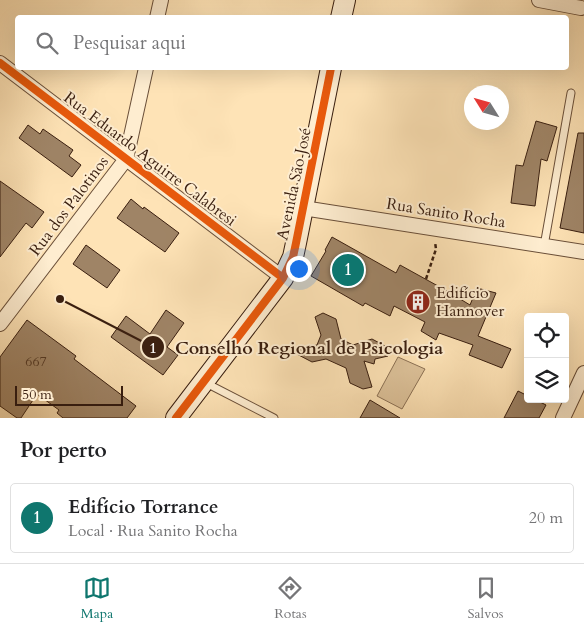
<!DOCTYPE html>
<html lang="pt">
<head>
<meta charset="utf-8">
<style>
	body { margin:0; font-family:Cardo,serif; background:#f2f2f2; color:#202124 }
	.controls { position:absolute; right:15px; bottom:15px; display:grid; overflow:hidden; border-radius:5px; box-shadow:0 5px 20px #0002 }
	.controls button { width:45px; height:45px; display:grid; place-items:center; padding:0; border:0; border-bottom:1px solid #e0e0e0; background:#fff; color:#202124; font:25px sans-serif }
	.compass { position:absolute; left:464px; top:85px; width:45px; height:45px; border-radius:50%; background:#fff; box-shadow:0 5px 20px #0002; rotate:307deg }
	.scale { position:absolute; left:15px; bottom:12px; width:108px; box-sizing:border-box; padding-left:5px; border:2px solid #391e0f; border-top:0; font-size:14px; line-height:18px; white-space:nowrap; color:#391e0f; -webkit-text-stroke:4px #feedd0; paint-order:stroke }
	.you { position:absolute; left:298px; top:268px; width:18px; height:18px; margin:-12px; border:4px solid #fff; border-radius:50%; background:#1a73e8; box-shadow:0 0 0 8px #1a73e833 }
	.badge { display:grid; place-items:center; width:32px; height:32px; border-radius:50%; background:#0f766e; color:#fff; font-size:16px; font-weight:700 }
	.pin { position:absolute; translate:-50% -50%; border:2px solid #fff; box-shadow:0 1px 5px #0006 }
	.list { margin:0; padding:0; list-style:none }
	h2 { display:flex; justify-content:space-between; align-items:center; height:65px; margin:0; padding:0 20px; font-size:21px }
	h2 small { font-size:16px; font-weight:400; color:#757577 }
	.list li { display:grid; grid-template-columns:32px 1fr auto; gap:15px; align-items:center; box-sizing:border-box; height:70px; margin:0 10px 10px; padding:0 10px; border:1px solid #e0e0e0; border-radius:5px }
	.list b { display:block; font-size:19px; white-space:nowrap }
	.list p { margin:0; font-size:16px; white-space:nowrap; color:#757577 }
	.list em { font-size:16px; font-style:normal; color:#757577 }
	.icon { flex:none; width:28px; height:28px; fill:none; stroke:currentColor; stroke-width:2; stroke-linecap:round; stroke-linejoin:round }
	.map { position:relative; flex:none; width:584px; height:418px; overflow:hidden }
	.search { position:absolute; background:#fff; box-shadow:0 5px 20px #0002; left:15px; right:15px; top:15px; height:55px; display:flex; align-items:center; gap:12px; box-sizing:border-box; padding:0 18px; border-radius:5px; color:#757577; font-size:19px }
	.sheet { height:145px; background:#fff }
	nav { display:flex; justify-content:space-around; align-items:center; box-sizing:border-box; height:70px; border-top:1px solid #e0e0e0; background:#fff; font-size:14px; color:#757577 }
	nav a { display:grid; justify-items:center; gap:2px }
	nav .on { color:#0f766e }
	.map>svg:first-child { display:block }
</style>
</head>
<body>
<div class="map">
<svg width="584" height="418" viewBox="0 0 584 418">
	<rect width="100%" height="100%" fill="#fee3b6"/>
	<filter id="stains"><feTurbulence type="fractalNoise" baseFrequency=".004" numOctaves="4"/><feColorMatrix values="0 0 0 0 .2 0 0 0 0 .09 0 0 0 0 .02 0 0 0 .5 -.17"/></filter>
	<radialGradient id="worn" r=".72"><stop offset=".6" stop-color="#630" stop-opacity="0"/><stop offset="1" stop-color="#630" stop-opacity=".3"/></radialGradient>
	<!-- green -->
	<path fill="#ddc29a" stroke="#8b7054" d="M 398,357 L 425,369 L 402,409 L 377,396 Z"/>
	<!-- building -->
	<path fill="#9f8466" stroke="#391e0f" d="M 536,121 L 557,127 L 547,161 L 541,159 L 535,206 L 511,203 L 516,165 L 523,166 Z
		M 28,125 L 40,134 L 43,129 L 73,150 L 69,156 L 81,165 L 72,177 L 19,138 Z
		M 578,133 L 584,133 L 584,233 L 560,228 Z
		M 0,181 L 44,212 L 32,228 L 26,223 L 0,257 Z
		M 131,199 L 143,209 L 144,207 L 179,233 L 165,252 L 117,218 Z
		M 332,237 L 396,273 L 400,265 L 447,291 L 470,305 L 477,288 L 496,293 L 478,336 L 511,349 L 502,368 L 469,355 L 473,345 L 439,333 L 436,340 L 421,331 L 425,322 L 394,306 L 390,316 L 365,303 L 363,306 L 311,276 L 326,251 L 325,250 Z
		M 86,245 L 120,270 L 107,288 L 73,264 Z
		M 166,310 L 184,323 L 167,347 L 178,355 L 163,375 L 111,337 L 126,316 L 150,334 Z
		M 323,313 L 336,319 L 341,339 L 353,345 L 372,339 L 385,346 L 388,356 L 375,359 L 374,364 L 364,361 L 372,387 L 363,389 L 350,383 L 346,368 L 326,359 L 312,362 L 291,351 L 317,345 L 321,335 L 315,317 Z
		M 27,320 L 76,356 L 74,359 L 136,406 L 127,418 L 63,418 L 57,413 L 59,410 L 37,394 L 21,418 L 17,418 L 0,406 L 0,357 Z
		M 518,391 L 528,396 L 528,399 L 534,399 L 546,405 L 539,418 L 504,418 Z
		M 370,400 L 400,418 L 360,418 Z"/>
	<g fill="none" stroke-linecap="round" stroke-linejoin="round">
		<defs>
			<path id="lane" d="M 544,246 L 571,93
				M 204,382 L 274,418"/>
			<path id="street" d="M 539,0 L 581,8
				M 157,18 L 161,0
				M 0,63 L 283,278
				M 303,208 L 584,252
				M 0,324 L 126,159 L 146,68
				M 563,418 L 584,373"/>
			<path id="secondary" d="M 341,18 L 345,0
				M 176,418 L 283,278 L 293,257 L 296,243 L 331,68"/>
		</defs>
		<!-- lane casing -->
		<use href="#lane" stroke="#6a4f39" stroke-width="9"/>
		<!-- street casing -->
		<use href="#street" stroke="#6a4f39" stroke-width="16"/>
		<!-- secondary casing -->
		<use href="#secondary" stroke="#391e0f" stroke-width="22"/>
		<!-- path -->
		<path stroke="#391e0f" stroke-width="2.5" stroke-dasharray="4 2.5" stroke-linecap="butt" d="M 426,279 L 436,249 L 435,242"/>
		<!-- lane -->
		<use href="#lane" stroke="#feedd0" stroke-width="7"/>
		<!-- street -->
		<use href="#street" stroke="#feedd0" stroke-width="14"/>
		<!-- secondary -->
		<use href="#secondary" stroke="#feedd0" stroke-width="20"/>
		<defs>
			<path id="cycleway" d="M 0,63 L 283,278
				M 176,418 L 283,278 L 293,257 L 296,243 L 331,68"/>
		</defs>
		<!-- cycleway casing -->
		<use href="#cycleway" stroke="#feedd0" stroke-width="11"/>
		<!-- cycleway -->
		<use href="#cycleway" stroke="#e8590c" stroke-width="8"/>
	</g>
	<!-- icons -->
	<defs>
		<symbol id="building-disc" viewBox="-11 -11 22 22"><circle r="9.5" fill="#8f2418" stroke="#feedd0"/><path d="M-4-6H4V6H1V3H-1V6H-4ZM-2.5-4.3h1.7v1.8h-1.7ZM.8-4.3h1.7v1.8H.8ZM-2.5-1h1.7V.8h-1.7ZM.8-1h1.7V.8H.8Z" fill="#fff"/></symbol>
	</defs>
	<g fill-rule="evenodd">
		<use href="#building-disc" x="404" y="288" width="28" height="28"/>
	</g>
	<g text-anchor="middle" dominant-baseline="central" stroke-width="4" stroke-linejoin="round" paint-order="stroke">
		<!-- number labels -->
		<g font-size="14" fill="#523825">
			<text x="36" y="361">667</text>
		</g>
		<!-- street labels -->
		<g font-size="16" fill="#391e0f" stroke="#feedd0">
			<text transform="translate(150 159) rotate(37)">Rua Eduardo Aguirre Calabresi</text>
			<text transform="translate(294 184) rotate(-78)">Avenida São José</text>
			<text transform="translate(69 206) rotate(-53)">Rua dos Palotinos</text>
			<text transform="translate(446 213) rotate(9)">Rua Sanito Rocha</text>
		</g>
		<!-- poi labels -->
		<g font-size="16" fill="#391e0f" stroke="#feedd0" text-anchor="start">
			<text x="436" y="293">Edifício<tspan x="436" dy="18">Hannover</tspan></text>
		</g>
	</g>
	<!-- callouts -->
	<path fill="none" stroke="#391e0f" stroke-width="2" d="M60 299L153 347"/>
	<g fill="#391e0f" stroke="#feedd0" stroke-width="2">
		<circle cx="60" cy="299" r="5"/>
		<circle cx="153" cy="347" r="12"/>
	</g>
	<g font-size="15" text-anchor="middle" font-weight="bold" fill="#fff">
		<text x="153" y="353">1</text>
	</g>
	<g font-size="18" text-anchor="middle" font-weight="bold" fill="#391e0f" stroke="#feedd0" stroke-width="4" stroke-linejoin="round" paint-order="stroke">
		<text x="309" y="354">Conselho Regional de Psicologia</text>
	</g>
	<rect width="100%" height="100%" filter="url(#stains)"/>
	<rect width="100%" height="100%" fill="url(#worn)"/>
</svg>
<div class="controls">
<button><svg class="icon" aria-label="locate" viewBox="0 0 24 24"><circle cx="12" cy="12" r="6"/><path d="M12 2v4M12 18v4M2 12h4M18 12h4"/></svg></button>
<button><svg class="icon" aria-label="layers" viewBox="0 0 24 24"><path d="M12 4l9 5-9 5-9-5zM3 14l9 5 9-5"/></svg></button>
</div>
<svg class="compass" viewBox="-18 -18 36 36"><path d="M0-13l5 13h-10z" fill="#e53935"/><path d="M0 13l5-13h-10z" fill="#757577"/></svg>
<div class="scale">50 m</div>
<div class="you"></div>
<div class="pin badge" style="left:348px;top:270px">1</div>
<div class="search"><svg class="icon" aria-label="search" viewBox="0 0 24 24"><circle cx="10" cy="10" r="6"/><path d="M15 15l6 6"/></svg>Pesquisar aqui</div>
</div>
<section class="sheet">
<h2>Por perto<small></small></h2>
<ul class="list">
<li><span class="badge">1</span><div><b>Edifício Torrance</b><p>Local · Rua Sanito Rocha</p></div><em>20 m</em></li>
</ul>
</section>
<nav>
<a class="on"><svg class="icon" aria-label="map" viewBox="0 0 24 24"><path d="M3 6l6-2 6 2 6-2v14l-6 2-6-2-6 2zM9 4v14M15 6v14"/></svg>Mapa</a>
<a><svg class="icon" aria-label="directions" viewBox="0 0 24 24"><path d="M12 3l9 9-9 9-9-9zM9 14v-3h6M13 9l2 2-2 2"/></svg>Rotas</a>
<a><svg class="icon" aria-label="saved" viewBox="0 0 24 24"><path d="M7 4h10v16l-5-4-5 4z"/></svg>Salvos</a>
</nav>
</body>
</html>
